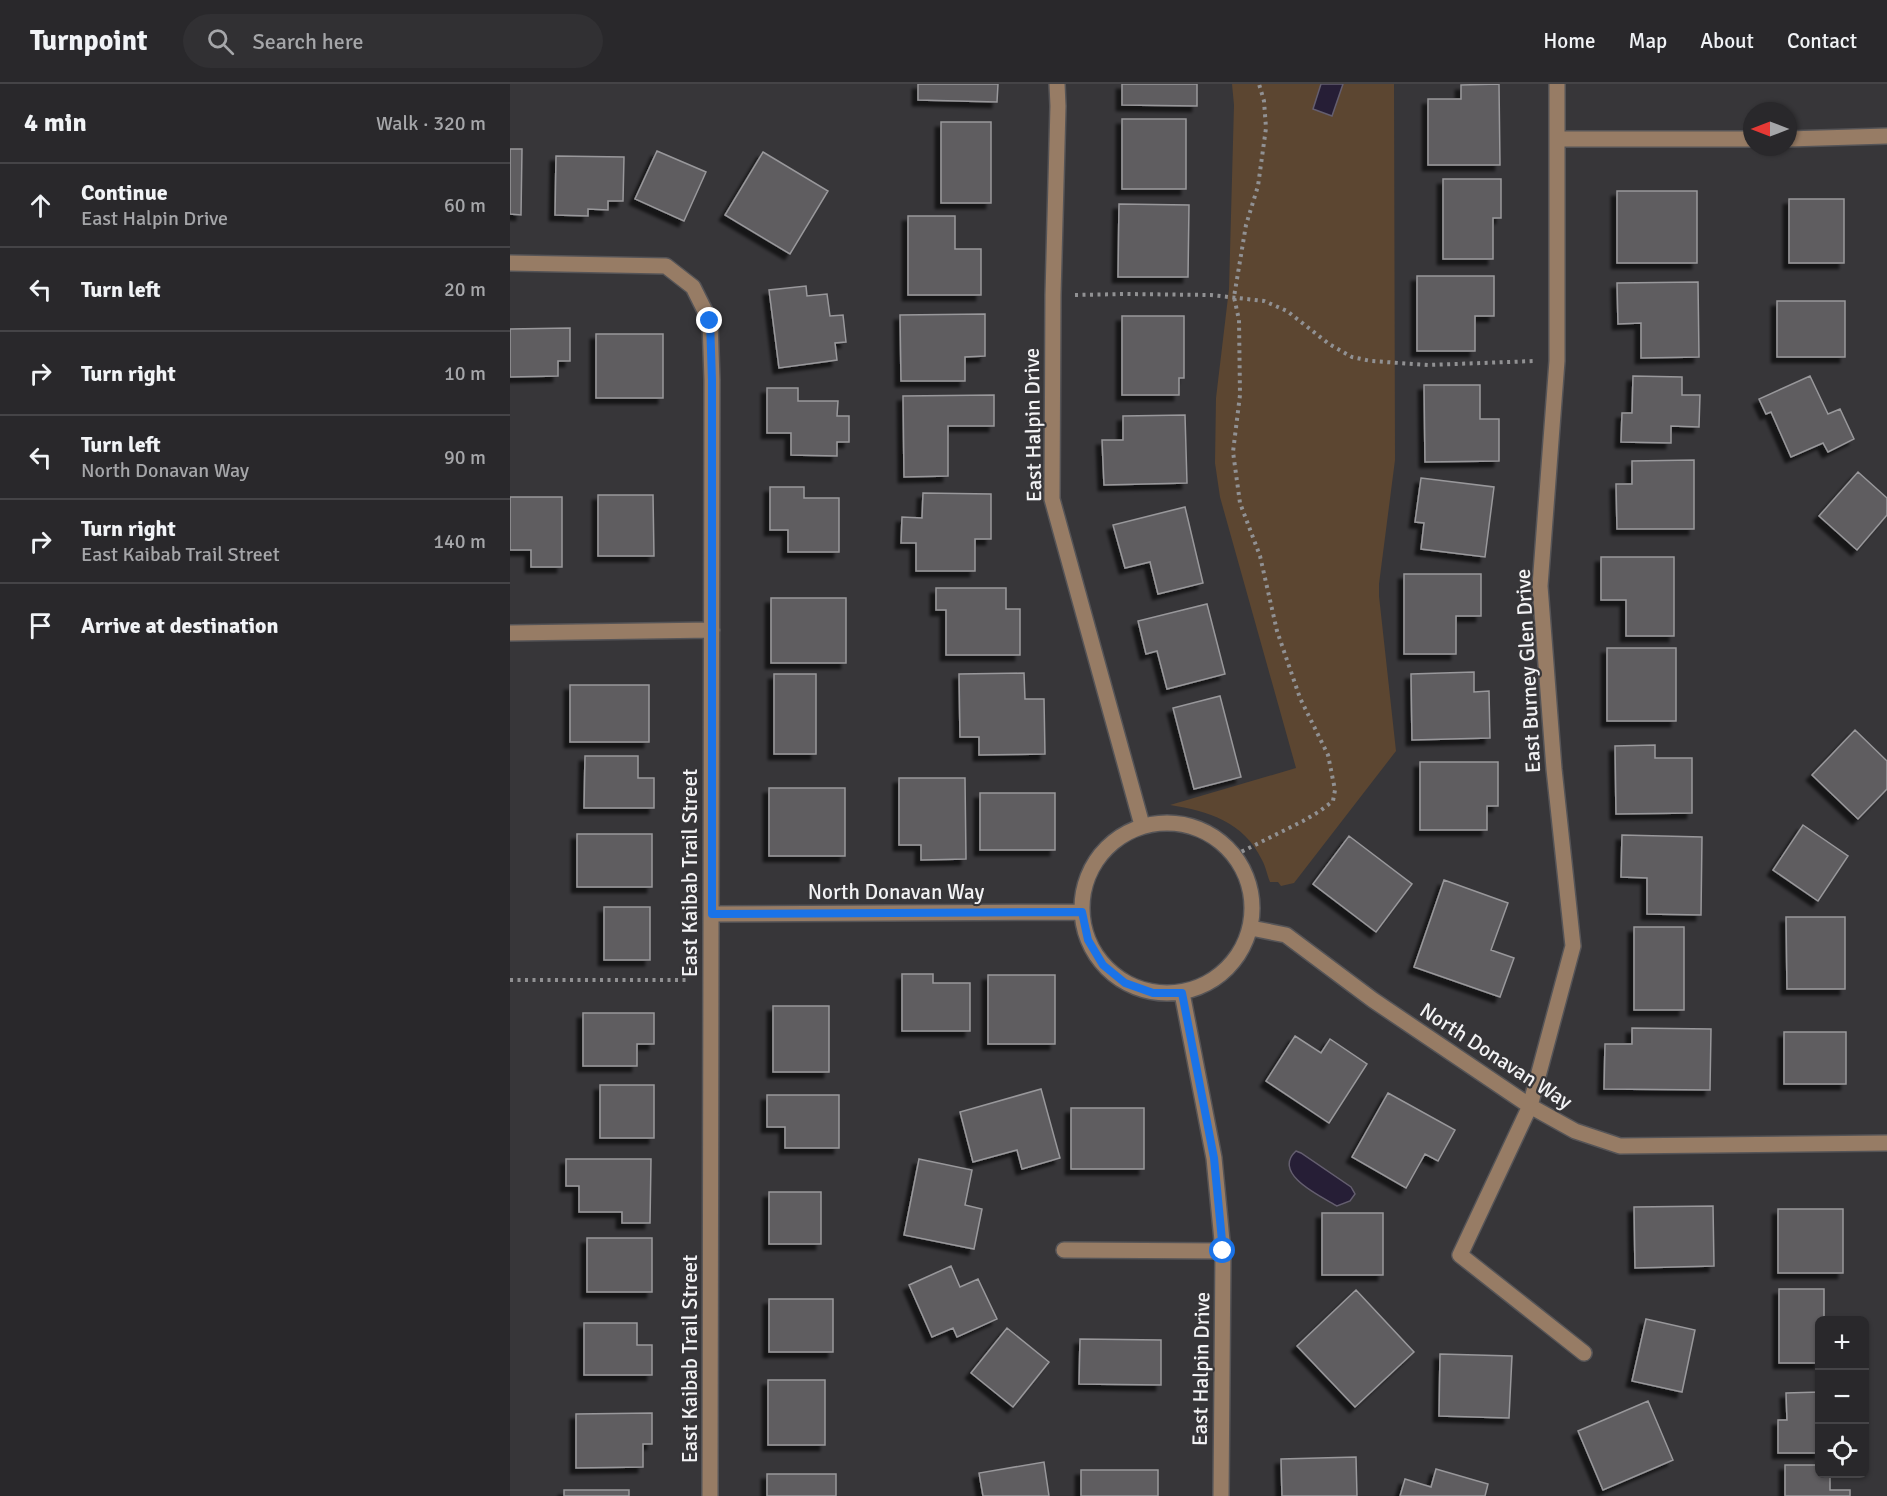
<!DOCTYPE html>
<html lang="en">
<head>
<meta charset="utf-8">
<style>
	body { margin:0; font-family:Signika,sans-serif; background:#313033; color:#f1f3f6 }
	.controls { position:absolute; right:18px; bottom:18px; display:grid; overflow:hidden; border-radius:9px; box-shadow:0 2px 4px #0004 }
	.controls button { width:54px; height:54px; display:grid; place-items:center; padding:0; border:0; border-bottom:2px solid #454447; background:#29282b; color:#f1f3f6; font:30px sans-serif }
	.compass { position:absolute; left:1233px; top:18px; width:54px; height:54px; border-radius:50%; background:#29282b; box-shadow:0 2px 4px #0004; rotate:270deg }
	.stop { position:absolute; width:18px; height:18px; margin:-14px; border:4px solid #1a73e8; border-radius:50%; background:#fff }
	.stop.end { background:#1a73e8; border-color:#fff; box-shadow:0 2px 6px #0008 }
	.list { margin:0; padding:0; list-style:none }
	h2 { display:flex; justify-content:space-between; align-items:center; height:78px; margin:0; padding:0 24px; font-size:26px }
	h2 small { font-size:20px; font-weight:400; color:#a5a6a9 }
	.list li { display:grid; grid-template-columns:39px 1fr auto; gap:18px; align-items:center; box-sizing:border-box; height:84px; padding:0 24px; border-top:2px solid #454447 }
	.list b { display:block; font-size:22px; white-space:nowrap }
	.list p { margin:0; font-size:20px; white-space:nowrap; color:#a5a6a9 }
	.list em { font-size:20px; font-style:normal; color:#a5a6a9 }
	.icon { flex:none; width:33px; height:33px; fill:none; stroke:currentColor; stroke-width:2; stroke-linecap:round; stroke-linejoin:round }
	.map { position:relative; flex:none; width:1377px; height:1412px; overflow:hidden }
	header { display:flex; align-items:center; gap:36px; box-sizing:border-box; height:84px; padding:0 30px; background:#29282b; border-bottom:2px solid #454447 }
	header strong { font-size:28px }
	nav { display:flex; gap:33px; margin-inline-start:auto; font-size:21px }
	.search { width:420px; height:54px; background:#313033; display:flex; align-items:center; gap:15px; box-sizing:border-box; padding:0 21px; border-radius:33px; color:#a5a6a9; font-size:22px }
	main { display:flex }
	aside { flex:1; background:#29282b }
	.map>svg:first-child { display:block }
</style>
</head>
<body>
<header>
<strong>Turnpoint</strong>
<div class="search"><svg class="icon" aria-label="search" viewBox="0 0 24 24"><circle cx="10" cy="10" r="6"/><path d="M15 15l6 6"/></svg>Search here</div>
<nav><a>Home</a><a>Map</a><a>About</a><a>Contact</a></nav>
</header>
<main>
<aside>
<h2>4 min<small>Walk · 320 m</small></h2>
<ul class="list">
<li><svg class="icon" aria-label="ahead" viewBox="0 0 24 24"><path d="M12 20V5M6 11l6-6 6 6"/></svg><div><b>Continue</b><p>East Halpin Drive</p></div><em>60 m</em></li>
<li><svg class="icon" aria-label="left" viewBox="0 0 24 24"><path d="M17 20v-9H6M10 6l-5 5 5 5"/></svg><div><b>Turn left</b></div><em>20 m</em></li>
<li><svg class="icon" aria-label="right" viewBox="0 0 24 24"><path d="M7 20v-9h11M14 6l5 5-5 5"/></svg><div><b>Turn right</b></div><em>10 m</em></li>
<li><svg class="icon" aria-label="left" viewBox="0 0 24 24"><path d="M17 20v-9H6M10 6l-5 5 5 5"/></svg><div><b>Turn left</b><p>North Donavan Way</p></div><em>90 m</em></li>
<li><svg class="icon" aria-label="right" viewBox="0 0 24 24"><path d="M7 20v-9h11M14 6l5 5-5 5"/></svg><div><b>Turn right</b><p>East Kaibab Trail Street</p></div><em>140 m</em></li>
<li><svg class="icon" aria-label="arrive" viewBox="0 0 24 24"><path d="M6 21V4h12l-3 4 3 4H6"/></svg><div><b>Arrive at destination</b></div></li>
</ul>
</aside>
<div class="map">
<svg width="1377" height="1412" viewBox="0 0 1377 1412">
	<defs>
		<filter id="shadow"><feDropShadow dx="-5.5" dy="5.5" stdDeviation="1.5" flood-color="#0009"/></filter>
	</defs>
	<rect width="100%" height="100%" fill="#373639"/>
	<!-- green -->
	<path fill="#5c4631" d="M 722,0 L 884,0 L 885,376 L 869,500 L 869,512 L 886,667 L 784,799 L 771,802 L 768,798 L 760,798 C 757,791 756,783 752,776 C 734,738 698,727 660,721 L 786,684 L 710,413 L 705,379 L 706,314 L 719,205 L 724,21 Z"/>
	<!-- water -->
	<path fill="#261e36" stroke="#645e6f" stroke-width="1.5" d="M 811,0 L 833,0 L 822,32 L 803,25 Z
		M 786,1067 L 791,1069 L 841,1103 L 845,1110 L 840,1117 L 827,1122 C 812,1113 761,1090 786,1067 Z"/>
	<!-- building -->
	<path fill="#5e5d61" stroke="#99989b" stroke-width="1.5" filter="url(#shadow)" d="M 408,0 L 488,0 L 487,18 L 408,16 Z
		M 612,0 L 687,0 L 687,22 L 612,21 Z
		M 989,0 L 990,81 L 918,81 L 918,15 L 951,15 L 951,1 Z
		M 612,35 L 676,35 L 676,105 L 612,105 Z
		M 431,38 L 481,38 L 481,119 L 431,119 Z
		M 0,65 L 12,65 L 11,131 L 0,130 Z
		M 147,67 L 196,88 L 174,137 L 125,115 Z
		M 253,68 L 318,107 L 280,170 L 215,131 Z
		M 46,72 L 114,73 L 113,117 L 98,117 L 98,126 L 78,125 L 78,132 L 45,131 Z
		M 933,95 L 991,95 L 991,134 L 983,134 L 983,175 L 933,175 Z
		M 1107,107 L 1187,107 L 1187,179 L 1107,179 Z
		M 1279,115 L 1334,115 L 1334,179 L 1279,179 Z
		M 609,120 L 679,121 L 678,193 L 608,193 Z
		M 398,132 L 445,132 L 445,165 L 471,165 L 471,211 L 398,211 Z
		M 907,192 L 984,192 L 984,232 L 965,232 L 965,267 L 907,267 Z
		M 1188,198 L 1189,273 L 1131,274 L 1131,239 L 1108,240 L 1107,199 Z
		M 296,202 L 297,212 L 317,210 L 320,232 L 333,231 L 336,258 L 325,259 L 327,276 L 269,284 L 259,206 Z
		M 1267,217 L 1335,217 L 1335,273 L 1267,273 Z
		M 475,230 L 475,272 L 455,273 L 455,297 L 391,297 L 390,231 Z
		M 612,232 L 674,232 L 674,294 L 669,294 L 669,311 L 612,311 Z
		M 60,244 L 60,277 L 48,277 L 48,292 L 0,293 L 0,245 Z
		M 86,250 L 153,250 L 153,314 L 86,314 Z
		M 1123,292 L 1172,293 L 1172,311 L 1190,311 L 1189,343 L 1161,342 L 1161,359 L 1111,358 L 1112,329 L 1122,329 Z
		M 1300,292 L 1318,330 L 1330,325 L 1344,355 L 1318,368 L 1313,359 L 1281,373 L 1261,328 L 1256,330 L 1249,315 Z
		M 914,301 L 970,301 L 970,335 L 989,335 L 989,377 L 915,378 Z
		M 257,304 L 288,304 L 288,317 L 328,317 L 327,332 L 339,332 L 339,358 L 327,358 L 327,372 L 281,371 L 281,349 L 257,349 Z
		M 484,311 L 484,342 L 438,342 L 438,392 L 394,393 L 393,312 Z
		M 675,331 L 677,399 L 594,401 L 592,356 L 613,356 L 613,332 Z
		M 1184,376 L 1184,445 L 1107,445 L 1106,400 L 1122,400 L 1122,377 Z
		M 1348,388 L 1377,414 L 1377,431 L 1347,466 L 1309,432 Z
		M 911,394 L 984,403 L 975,473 L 911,465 L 914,439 L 905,438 Z
		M 260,403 L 294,403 L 294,414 L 329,414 L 329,468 L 278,468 L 278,446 L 260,446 Z
		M 413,409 L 481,410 L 481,455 L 465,455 L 465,487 L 406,487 L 406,459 L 391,459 L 392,433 L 412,434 Z
		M 88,411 L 143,411 L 144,472 L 88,472 Z
		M 0,413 L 52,413 L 52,483 L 21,483 L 21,466 L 0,466 Z
		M 675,423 L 693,499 L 648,510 L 640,478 L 615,484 L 603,441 Z
		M 1091,473 L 1164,473 L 1164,552 L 1116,552 L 1116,516 L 1091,516 Z
		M 894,490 L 971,490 L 971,532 L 946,532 L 946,570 L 894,570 Z
		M 426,504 L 496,504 L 496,525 L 510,525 L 510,571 L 436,571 L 436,526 L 426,526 Z
		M 261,514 L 336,514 L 336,579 L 261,579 Z
		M 697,520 L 715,590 L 657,605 L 647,567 L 636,570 L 628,537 Z
		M 1097,564 L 1166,564 L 1166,637 L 1097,637 Z
		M 964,588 L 964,608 L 979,607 L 980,654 L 902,656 L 901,590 Z
		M 514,589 L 515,615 L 534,615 L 535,670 L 469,671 L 469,653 L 450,653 L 449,590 Z
		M 264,590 L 306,590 L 306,670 L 264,670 Z
		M 60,601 L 139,601 L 139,658 L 60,658 Z
		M 710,612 L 731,693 L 684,705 L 663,624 Z
		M 1345,646 L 1377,677 L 1377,705 L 1348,735 L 1302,691 Z
		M 1145,661 L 1145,674 L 1182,674 L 1182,729 L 1106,730 L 1105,662 Z
		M 75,672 L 128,672 L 128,694 L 144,694 L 144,724 L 74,724 Z
		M 910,678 L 988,678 L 988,722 L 977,722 L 977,746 L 910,746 Z
		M 389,694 L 455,694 L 456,775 L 411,776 L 411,761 L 389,761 Z
		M 259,704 L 335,704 L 335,772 L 259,772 Z
		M 470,709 L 545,709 L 545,766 L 470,766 Z
		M 1293,741 L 1338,772 L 1308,817 L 1263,786 Z
		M 67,750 L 142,750 L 142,803 L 67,803 Z
		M 1112,751 L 1192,753 L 1191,831 L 1137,830 L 1137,794 L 1111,793 Z
		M 839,752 L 902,800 L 866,848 L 803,800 Z
		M 934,796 L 998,819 L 981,866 L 1004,874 L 990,913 L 904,883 Z
		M 94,823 L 140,823 L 140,876 L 94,876 Z
		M 1276,833 L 1335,833 L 1335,905 L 1277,905 Z
		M 1124,843 L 1174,843 L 1174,926 L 1124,926 Z
		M 392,890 L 423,890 L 423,899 L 460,899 L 460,947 L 392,947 Z
		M 478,891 L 545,891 L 545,960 L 478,960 Z
		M 263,922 L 319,922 L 319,988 L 263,988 Z
		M 73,929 L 144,929 L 144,960 L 127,960 L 127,982 L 73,982 Z
		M 1122,944 L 1201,945 L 1200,1006 L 1094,1005 L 1095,960 L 1122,960 Z
		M 1274,948 L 1336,948 L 1336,1000 L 1274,1000 Z
		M 785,952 L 811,969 L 820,955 L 857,980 L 819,1039 L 756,997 Z
		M 90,1001 L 144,1001 L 144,1054 L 90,1054 Z
		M 531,1005 L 550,1074 L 512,1085 L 507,1066 L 463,1078 L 450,1028 Z
		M 878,1009 L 945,1046 L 928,1077 L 915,1070 L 896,1104 L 842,1073 Z
		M 257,1011 L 329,1011 L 329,1064 L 275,1064 L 275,1043 L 257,1043 Z
		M 561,1024 L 634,1024 L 634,1085 L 561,1085 Z
		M 56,1075 L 141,1075 L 140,1139 L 112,1139 L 112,1128 L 69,1128 L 69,1102 L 56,1102 Z
		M 409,1075 L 462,1086 L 455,1121 L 472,1125 L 464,1165 L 394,1151 Z
		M 259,1108 L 311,1108 L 311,1160 L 259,1160 Z
		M 1203,1122 L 1204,1182 L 1125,1184 L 1124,1123 Z
		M 1268,1125 L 1333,1125 L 1333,1189 L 1268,1189 Z
		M 812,1129 L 873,1129 L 873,1191 L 812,1191 Z
		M 77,1154 L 142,1154 L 142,1208 L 77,1208 Z
		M 441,1182 L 450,1203 L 468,1195 L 487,1235 L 447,1253 L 443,1244 L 422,1253 L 399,1201 Z
		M 1269,1205 L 1314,1205 L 1314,1236 L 1310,1236 L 1310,1279 L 1269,1279 Z
		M 846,1206 L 904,1268 L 845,1323 L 787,1262 Z
		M 259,1215 L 323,1215 L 323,1268 L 259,1268 Z
		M 1136,1235 L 1185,1246 L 1172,1308 L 1122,1297 Z
		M 74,1239 L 127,1239 L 127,1261 L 142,1261 L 142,1291 L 74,1291 Z
		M 497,1244 L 539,1278 L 503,1323 L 461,1289 Z
		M 570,1255 L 651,1256 L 651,1301 L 569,1300 Z
		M 930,1270 L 1002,1272 L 999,1334 L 929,1332 Z
		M 258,1296 L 315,1296 L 315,1361 L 258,1361 Z
		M 1310,1308 L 1310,1369 L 1268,1369 L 1268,1336 L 1277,1336 L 1276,1309 Z
		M 1138,1317 L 1163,1376 L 1093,1406 L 1068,1347 Z
		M 142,1329 L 142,1360 L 133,1360 L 133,1383 L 66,1384 L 66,1330 Z
		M 846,1373 L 847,1412 L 772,1412 L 771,1375 Z
		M 534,1378 L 539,1412 L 473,1412 L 469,1389 Z
		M 1275,1381 L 1310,1381 L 1310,1390 L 1320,1390 L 1320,1406 L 1340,1406 L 1340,1412 L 1275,1412 Z
		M 926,1385 L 978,1400 L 975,1412 L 890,1412 L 895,1395 L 921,1403 Z
		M 571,1386 L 648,1386 L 648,1412 L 571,1412 Z
		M 257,1390 L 326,1390 L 326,1412 L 257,1412 Z
		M 54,1406 L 119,1406 L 119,1412 L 54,1412 Z"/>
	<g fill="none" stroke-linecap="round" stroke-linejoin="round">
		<defs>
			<path id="minor" d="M 547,0 L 548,22 L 543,211 L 542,415 L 632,741
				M 1047,0 L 1047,277 L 1030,502 L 1044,685 L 1063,862 L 1020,1022 L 950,1171 L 1074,1269
				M 1048,55 L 1242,55
				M 1278,55 L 1377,52
				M 0,179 L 156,182 L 183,203 L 200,237 L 202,296 L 200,1412
				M 0,549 L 202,546
				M572 824a85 85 0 1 1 170 0a85 85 0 1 1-170 0Z
				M 202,830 L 572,828
				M 741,844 L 776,851 L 863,916 L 1020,1022 L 1065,1047 L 1110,1062 L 1377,1059
				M 672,909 L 704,1074 L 713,1167 L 711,1412
				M 554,1166 L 713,1167"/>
		</defs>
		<!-- minor casing -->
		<use href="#minor" stroke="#555457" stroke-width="18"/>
		<!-- path -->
		<path stroke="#919193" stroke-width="4" stroke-dasharray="3 4.5" stroke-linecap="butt" d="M 565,211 L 616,210 L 701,211 L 754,217 L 777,227 L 819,260 L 842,273 L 861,277 L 918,281 L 1025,277
			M 725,771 L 793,737 L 810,727 L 823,717 L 825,706 L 818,671 L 790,614 L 767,547 L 750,472 L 730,419 L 723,368 L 730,311 L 729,236 L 724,213 L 736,141 L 748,102 L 756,44 L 754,17 L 749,0
			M 0,896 L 179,896"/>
		<!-- minor -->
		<use href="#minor" stroke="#977c65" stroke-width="15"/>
	</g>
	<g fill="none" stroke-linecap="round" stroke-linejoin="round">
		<!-- route -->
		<path stroke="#1a73e8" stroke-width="8" d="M 200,237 L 202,296 L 202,830 L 572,828 L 578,856 L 593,881 L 615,899 L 643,909 L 672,909 L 704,1074 L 713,1167"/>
	</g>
	<g text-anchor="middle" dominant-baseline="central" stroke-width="4.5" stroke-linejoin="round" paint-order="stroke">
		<!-- street labels -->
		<g font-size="21" fill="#f3f3f5" stroke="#373639">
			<text transform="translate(523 341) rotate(-91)">East Halpin Drive</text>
			<text transform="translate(1018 587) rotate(-93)">East Burney Glen Drive</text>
			<text transform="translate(180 789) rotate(-90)">East Kaibab Trail Street</text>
			<text x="386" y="808">North Donavan Way</text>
			<text transform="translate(986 972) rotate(33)">North Donavan Way</text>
			<text transform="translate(180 1275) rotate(-90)">East Kaibab Trail Street</text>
			<text transform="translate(691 1285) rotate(-89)">East Halpin Drive</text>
		</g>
	</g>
</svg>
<div class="controls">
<button>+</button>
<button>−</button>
<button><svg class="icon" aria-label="locate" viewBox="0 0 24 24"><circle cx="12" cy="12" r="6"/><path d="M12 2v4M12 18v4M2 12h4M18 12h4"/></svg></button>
</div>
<svg class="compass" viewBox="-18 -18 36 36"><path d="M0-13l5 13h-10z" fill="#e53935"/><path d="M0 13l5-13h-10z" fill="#a5a6a9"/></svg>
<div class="stop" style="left:713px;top:1167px"></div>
<div class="stop end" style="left:200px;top:237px"></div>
</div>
</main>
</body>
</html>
